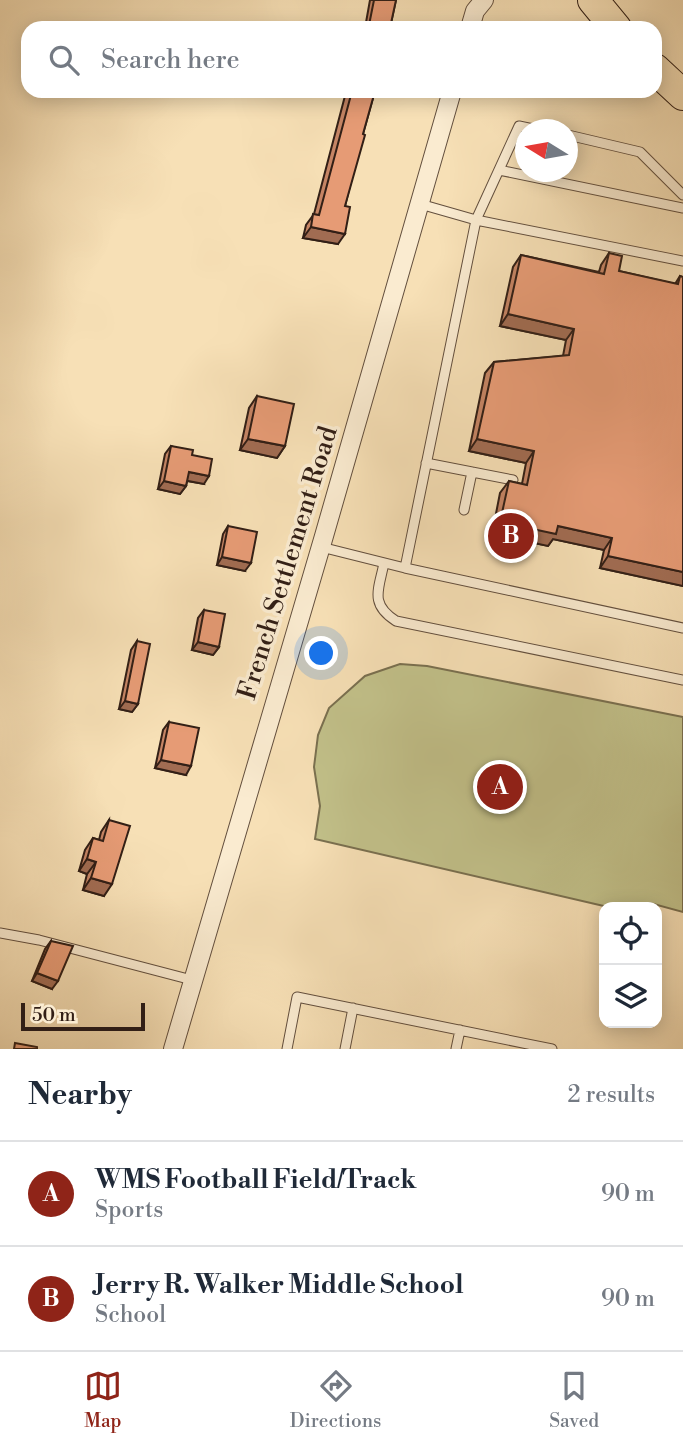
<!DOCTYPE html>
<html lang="en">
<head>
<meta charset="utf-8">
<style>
	body { margin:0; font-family:"Libre Bodoni",serif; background:#f2f2f3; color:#1f2937 }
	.controls { position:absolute; right:21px; bottom:21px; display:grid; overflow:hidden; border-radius:14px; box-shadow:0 4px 18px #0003 }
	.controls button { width:63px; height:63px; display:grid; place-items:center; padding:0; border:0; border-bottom:2px solid #e0e1e3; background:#fff; color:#1f2937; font:35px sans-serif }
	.compass { position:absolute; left:515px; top:119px; width:63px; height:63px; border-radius:50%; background:#fff; box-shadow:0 4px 18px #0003; rotate:281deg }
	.scale { position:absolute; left:21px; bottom:18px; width:124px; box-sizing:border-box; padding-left:7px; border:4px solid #321f16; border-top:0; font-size:19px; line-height:24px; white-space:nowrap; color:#321f16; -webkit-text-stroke:5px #faebd0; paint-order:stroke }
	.you { position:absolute; left:322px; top:654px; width:24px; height:24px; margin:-18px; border:5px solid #fff; border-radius:50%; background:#1a73e8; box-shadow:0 0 0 10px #1a73e833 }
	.badge { display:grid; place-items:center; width:46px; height:46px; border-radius:50%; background:#8f2418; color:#fff; font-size:23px; font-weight:700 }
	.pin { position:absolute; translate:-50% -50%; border:4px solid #fff; box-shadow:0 2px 7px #0006 }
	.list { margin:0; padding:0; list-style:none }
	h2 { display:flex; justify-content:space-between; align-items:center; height:91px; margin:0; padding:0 28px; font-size:30px }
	h2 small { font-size:23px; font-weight:400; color:#747a83 }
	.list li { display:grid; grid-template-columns:46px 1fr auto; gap:21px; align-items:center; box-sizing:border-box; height:105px; padding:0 28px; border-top:2px solid #e0e1e3 }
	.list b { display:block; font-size:26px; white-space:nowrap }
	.list p { margin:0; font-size:23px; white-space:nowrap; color:#747a83 }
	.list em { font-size:23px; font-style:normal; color:#747a83 }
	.icon { flex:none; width:38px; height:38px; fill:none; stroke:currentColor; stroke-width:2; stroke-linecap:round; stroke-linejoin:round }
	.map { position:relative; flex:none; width:683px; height:1049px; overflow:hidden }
	.search { position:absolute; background:#fff; box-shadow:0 4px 18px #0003; left:21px; right:21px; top:21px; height:77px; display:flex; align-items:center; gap:18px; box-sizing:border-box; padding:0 24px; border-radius:21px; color:#747a83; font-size:26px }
	.sheet { height:301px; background:#fff }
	nav { display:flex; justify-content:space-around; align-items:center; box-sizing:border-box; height:98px; border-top:2px solid #e0e1e3; background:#fff; font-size:19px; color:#747a83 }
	nav a { display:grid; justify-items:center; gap:4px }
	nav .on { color:#8f2418 }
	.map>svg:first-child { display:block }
</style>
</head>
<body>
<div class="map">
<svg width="683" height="1049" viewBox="0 0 683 1049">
	<rect width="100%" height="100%" fill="#f7e0b6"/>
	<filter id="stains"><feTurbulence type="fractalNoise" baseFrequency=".00286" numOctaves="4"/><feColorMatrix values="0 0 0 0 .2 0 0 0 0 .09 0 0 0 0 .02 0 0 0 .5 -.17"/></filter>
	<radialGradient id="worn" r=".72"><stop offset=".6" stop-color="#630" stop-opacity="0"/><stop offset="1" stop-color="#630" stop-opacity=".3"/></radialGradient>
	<!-- green -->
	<path fill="#c2c18a" stroke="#7a7050" stroke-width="2" d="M 400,664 L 427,666 L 683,717 L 683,912 L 650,903 L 637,907 L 608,907 L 315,839 L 320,806 L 314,767 L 318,735 L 329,708 L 365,676 Z"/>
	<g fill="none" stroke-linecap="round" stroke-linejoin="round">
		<defs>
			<path id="service" d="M 538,130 L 519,126 L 476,220 L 405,568 L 683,628
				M 568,135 L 640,152 L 683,195
				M 499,170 L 683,208
				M 420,204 L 476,220 L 683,261
				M 426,463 L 513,480
				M 464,510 L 472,472
				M 321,547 L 405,568
				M 384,563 C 379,589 369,604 396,621 L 683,680
				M 0,933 L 39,940 L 192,980
				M 287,1049 L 297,997 L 552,1049
				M 345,1049 L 353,1008
				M 456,1049 L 460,1030"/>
			<path id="minor" d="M 470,28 L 475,11 L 484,0
				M 173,1049 L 324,536 L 452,91"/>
			<path id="primary" d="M 593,0 L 616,28
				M 655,69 L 683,95"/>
		</defs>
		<!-- service casing -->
		<use href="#service" stroke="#634f3e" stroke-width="11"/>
		<!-- minor casing -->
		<use href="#minor" stroke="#634f3e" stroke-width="20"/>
		<!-- primary casing -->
		<use href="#primary" stroke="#321f16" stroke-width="32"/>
		<!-- service -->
		<use href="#service" stroke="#faebd0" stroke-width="9"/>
		<!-- minor -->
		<use href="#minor" stroke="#faebd0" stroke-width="18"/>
		<!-- primary -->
		<use href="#primary" stroke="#f7e0b6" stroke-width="30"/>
	</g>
	<!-- wall -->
	<path fill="#c68565" stroke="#321f16" stroke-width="2" d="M 370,0 L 396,0 L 390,28 L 365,28 Z
		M 344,91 L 375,91 L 363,134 L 345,206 L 338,244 L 303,238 L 306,225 L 314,214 L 346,92 Z
		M 609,253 L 619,271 L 675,284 L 680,276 L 683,277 L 683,586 L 600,568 L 604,550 L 553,539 L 548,546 L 492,534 L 500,493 L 509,481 L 522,484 L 526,463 L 469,451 L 485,373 L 494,362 L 563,356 L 566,340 L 500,326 L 513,267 L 521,255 L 599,272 L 601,265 Z
		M 257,396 L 285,446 L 277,458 L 240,450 L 249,408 Z
		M 171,446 L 192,455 L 204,484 L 187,481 L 186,486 L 180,494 L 158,489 L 165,454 Z
		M 228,526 L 245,571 L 217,565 L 223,534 Z
		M 204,610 L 219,647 L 213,655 L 192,650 L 198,618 Z
		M 137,641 L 138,704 L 132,712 L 119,709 L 131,650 Z
		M 169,722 L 186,775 L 155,768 L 163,730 Z
		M 109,820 L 104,896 L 83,890 L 87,874 L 79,871 L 85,850 L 93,838 L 99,840 L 101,832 Z
		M 51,941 L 52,989 L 32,981 L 45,949 Z"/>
	<!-- shaded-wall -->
	<path fill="#a16c52" stroke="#321f16" stroke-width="2" d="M 369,25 L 386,28 L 367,28 Z
		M 311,227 L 345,234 L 338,244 L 303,238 Z
		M 508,314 L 574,329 L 566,340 L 500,326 Z
		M 248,439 L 285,446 L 277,458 L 240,450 Z
		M 477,439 L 534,451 L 526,463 L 469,451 Z
		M 189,472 L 209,476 L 204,484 L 183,480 Z
		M 164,481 L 186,486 L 180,494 L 158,489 Z
		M 500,522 L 558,526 L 612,538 L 604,550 L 553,539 L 548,546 L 492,534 Z
		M 608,556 L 683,572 L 683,586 L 600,568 Z
		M 222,557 L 251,563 L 245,571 L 217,565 Z
		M 198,642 L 219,647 L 213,655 L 192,650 Z
		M 125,701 L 138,704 L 132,712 L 119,709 Z
		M 161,760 L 191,766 L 186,775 L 155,768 Z
		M 87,859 L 96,862 L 87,874 L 79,871 Z
		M 91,878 L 112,884 L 104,896 L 83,890 Z
		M 37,973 L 58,981 L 52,989 L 32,981 Z"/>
	<!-- building -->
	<path fill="#e69b75" stroke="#321f16" stroke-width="2" d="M 374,0 L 396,0 L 390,28 L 369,25 Z
		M 352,91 L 375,91 L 363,134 L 365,135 L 345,206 L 350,207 L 345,234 L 311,227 L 313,214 L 319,215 Z
		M 609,253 L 622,256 L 619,271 L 678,284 L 680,276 L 683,277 L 683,572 L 608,556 L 612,538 L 558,526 L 556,534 L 500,522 L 509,481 L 527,485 L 534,451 L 477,439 L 494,362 L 569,355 L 574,329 L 508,314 L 521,255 L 604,274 Z
		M 257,396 L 294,404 L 285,446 L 248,439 Z
		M 171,446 L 193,450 L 192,455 L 212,459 L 209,476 L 189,472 L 186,486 L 164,481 Z
		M 228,526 L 257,532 L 251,563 L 222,557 Z
		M 204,610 L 225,614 L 219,647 L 198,642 Z
		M 137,641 L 150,644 L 138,704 L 125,701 Z
		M 169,722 L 199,728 L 191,766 L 161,760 Z
		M 109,820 L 130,826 L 112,884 L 91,878 L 96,862 L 87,859 L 93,838 L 103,841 Z
		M 51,941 L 73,946 L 58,981 L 37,973 Z
		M 15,1043 L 37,1047 L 37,1049 L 14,1049 Z"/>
	<g text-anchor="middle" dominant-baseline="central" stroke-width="7" stroke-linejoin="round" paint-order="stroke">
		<!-- street labels -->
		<g font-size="26" fill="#321f16" stroke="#faebd0">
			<text transform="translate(288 563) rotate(-73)">French Settlement Road</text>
		</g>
	</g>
	<rect width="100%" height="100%" filter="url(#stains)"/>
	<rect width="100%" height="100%" fill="url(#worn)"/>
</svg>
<div class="controls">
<button><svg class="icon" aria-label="locate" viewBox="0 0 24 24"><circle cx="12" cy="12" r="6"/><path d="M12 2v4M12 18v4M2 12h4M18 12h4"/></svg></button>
<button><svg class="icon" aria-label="layers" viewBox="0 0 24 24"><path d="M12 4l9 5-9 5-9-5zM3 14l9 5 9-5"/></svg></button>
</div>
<svg class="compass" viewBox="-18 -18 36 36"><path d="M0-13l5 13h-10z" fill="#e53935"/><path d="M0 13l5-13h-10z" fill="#747a83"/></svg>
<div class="scale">50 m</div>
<div class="you"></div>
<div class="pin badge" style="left:500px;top:787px">A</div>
<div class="pin badge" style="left:511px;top:536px">B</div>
<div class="search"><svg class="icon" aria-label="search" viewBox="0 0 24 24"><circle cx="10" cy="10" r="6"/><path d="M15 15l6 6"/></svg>Search here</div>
</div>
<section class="sheet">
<h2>Nearby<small>2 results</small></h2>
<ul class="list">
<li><span class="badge">A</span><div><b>WMS Football Field/Track</b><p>Sports</p></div><em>90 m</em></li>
<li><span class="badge">B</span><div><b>Jerry R. Walker Middle School</b><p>School</p></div><em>90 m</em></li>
</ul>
</section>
<nav>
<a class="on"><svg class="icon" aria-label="map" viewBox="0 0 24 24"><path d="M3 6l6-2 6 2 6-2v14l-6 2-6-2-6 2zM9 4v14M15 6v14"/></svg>Map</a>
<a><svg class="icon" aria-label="directions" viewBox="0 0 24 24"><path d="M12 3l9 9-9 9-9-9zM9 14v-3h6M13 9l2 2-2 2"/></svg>Directions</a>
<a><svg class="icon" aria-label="saved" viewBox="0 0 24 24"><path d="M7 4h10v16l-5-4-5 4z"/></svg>Saved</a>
</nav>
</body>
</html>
